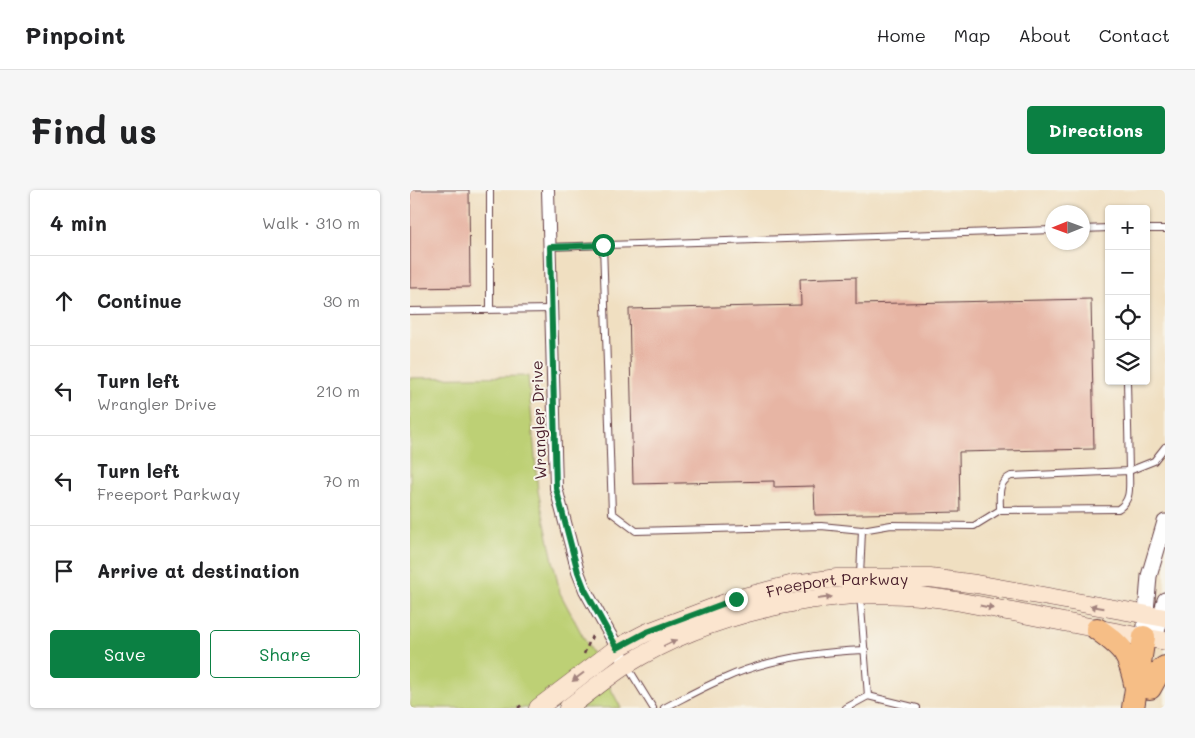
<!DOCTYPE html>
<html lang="en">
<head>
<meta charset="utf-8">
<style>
	body { margin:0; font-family:Mali,sans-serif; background:#f6f6f6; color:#202124 }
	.controls { position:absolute; right:15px; top:15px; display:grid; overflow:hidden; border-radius:5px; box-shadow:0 1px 4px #0004 }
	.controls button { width:45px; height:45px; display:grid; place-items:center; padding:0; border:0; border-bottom:1px solid #e0e0e0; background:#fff; color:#202124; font:25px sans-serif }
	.compass { position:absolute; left:635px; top:15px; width:45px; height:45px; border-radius:50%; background:#fff; box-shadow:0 1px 4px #0004; rotate:269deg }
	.stop { position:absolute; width:15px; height:15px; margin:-11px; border:4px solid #0b8043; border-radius:50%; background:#fff }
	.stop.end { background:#0b8043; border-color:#fff; box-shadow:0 1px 5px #0008 }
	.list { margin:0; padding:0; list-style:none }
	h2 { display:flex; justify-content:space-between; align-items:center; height:65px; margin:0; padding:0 20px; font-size:21px }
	h2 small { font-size:16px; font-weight:400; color:#757577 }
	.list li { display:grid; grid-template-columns:32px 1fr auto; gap:15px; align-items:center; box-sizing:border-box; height:90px; padding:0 20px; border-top:1px solid #e0e0e0 }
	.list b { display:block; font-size:19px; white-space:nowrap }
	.list p { margin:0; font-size:16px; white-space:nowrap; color:#757577 }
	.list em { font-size:16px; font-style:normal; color:#757577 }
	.actions { display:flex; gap:10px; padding:15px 20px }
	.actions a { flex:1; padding:11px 0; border:1px solid #0b8043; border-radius:5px; text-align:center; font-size:18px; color:#0b8043 }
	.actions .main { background:#0b8043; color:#fff }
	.icon { flex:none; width:28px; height:28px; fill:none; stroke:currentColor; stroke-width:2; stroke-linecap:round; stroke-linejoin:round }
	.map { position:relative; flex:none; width:755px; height:518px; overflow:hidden; border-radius:5px }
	header { display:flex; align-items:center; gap:30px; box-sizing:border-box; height:70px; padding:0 25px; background:#fff; border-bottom:1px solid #e0e0e0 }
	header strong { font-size:24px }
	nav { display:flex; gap:28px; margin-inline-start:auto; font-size:18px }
	.intro { display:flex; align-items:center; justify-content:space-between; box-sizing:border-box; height:120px; padding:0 30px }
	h1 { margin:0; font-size:35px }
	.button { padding:12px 22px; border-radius:5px; background:#0b8043; color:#fff; font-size:18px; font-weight:700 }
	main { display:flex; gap:30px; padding:0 30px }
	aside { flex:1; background:#fff; border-radius:5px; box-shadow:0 1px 4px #0004 }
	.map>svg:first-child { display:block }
</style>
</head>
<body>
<header>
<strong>Pinpoint</strong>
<nav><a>Home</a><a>Map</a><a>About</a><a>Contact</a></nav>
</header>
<div class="intro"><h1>Find us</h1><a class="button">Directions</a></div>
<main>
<aside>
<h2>4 min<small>Walk · 310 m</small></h2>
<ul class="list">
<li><svg class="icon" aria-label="ahead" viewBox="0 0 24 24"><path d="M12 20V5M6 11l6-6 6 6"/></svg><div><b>Continue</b></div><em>30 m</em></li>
<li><svg class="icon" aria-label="left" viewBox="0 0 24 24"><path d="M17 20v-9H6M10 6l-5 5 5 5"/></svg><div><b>Turn left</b><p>Wrangler Drive</p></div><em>210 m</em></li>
<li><svg class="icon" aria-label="left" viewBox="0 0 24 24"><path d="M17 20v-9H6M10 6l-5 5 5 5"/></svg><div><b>Turn left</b><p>Freeport Parkway</p></div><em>70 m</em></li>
<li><svg class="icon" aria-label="arrive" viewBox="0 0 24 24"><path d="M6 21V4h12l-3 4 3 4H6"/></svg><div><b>Arrive at destination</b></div></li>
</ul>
<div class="actions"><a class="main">Save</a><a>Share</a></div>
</aside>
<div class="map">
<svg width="755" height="518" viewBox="0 0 755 518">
	<rect width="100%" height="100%" fill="#f7f3e8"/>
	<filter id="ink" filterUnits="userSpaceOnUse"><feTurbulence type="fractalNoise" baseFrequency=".02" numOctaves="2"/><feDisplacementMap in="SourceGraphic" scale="10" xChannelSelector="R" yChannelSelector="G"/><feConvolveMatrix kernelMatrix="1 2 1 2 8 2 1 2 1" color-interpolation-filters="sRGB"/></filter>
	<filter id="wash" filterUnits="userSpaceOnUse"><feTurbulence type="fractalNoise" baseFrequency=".0096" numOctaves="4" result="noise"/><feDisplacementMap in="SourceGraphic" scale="20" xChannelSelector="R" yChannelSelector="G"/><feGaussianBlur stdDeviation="1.12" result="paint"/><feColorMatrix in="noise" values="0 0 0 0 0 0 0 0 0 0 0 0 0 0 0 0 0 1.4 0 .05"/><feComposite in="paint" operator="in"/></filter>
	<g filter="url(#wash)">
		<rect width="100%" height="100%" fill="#f0dfc1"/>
		<!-- green -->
		<path fill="#bdd074" stroke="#847850" d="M 118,186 L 128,301 L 150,403 L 211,518 L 0,518 L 0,188 Z"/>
		<g id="blocks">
			<!-- building -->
			<path fill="#e7b5a4" d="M 0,0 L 59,0 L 60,97 L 0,98 Z
				M 446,87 L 446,114 L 681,109 L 684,259 L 549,262 L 550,322 L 405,325 L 404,296 L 364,297 L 364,291 L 223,294 L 219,119 L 391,115 L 390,89 Z"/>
		</g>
	</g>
	<g filter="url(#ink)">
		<use href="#blocks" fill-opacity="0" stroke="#633c42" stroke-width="1"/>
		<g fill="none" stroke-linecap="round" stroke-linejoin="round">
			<defs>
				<path id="service" d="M 80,0 L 80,120
					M 672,39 L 699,38
					M 736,39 L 755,39
					M 193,55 L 202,323 L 226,341 L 411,336 L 452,340
					M 139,57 L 642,40
					M 0,121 L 141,119
					M 590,320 C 590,305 587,293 601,286 L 719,281 L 717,191
					M 450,386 L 452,340 L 481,335 L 564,336 L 590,320 L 708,319 C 722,311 719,296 719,281 L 744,271 L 755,257
					M 450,405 L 458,506 L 507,518
					M 217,476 L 243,518
					M 254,518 C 274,508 293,497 313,489 C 356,469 408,462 455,460
					M 436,518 L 458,506"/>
				<path id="minor" d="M 138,0 L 146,298 L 168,382 L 175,400 L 217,475"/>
				<path id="tertiary" d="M 734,447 L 739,386 L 755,332
					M 745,450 L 755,410"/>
				<g id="secondary">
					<path id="s1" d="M 128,518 L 207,458 L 236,443 L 326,409 L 384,394 L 427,388 L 520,388 L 566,394 L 755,428"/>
					<path d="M 158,518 C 177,504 196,488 216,475 C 297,424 414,397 510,406 C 541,409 572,416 603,422 C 653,432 704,442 755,451"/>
				</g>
				<path id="motorway" d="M 687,439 C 715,459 719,464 726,498
					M 740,498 L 749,482 L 755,477
					M 723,518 L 734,447"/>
			</defs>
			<!-- service casing -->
			<use href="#service" stroke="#633c42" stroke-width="8"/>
			<!-- minor casing -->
			<use href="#minor" stroke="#633c42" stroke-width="14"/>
			<!-- tertiary casing -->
			<use href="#tertiary" stroke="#633c42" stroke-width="17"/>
			<!-- secondary casing -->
			<use href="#secondary" stroke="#633c42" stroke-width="19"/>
			<!-- motorway casing -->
			<use href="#motorway" stroke="#633c42" stroke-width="24"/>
			<!-- path -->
			<path stroke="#633c42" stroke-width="2.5" stroke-dasharray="4 4" stroke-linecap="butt" d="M 174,464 L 182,446
				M 108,518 L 114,513"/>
			<!-- service -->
			<use href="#service" stroke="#fff" stroke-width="6"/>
			<!-- minor -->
			<use href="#minor" stroke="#fff" stroke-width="12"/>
			<!-- tertiary -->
			<use href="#tertiary" stroke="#fff" stroke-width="15"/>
			<!-- secondary -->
			<use href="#secondary" stroke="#fbe5cf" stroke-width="18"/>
			<!-- motorway -->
			<use href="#motorway" stroke="#f6be86" stroke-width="22"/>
		</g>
		<!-- one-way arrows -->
		<defs><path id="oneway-solid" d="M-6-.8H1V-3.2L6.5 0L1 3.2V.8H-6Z" transform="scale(1.25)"/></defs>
		<g fill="#a2827d">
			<use href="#oneway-solid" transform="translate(415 408) rotate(-8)"/>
			<use href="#oneway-solid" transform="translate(577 417) rotate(11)"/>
			<use href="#oneway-solid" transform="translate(687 417) rotate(-170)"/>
			<use href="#oneway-solid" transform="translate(260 453) rotate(-25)"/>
			<use href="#oneway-solid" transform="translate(168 487) rotate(143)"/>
		</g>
	</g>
	<g fill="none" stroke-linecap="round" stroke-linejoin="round" filter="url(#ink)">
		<!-- route -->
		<path stroke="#0b8043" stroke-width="6" d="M 193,55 L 140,57 L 146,298 L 168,382 L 175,400 L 207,458 L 237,442 L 326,409"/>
	</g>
	<g text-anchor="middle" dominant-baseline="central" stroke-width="4" stroke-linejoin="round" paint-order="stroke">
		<!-- street labels -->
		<g font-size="16" fill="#4a1f2b" stroke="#f7f3e8">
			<text transform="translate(128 230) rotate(-92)">Wrangler Drive</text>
			<text stroke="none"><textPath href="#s1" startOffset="331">Freeport Parkway</textPath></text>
		</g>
	</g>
</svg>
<div class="controls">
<button>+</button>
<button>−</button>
<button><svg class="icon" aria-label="locate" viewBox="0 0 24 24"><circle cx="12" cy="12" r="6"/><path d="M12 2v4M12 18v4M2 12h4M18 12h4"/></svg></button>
<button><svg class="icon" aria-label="layers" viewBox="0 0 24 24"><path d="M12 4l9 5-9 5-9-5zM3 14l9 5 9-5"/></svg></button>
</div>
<svg class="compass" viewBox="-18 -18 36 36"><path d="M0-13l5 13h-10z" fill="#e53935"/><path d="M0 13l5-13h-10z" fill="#757577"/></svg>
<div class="stop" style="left:193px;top:55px"></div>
<div class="stop end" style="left:326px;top:409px"></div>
</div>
</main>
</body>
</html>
